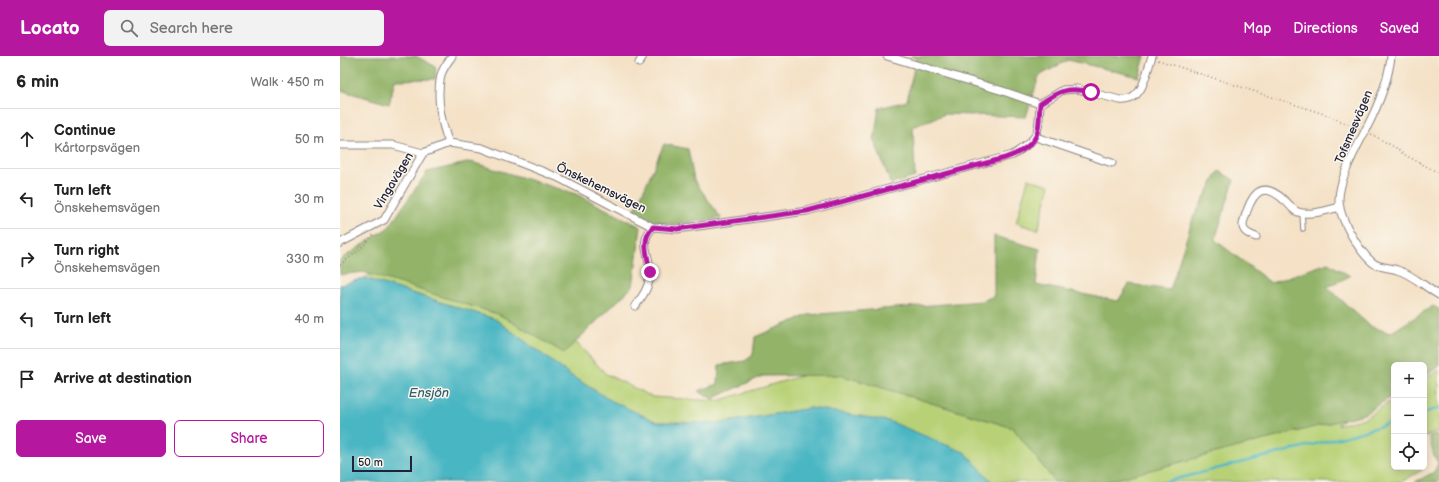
<!DOCTYPE html>
<html lang="en">
<head>
<meta charset="utf-8">
<style>
	body { margin:0; font-family:"Balsamiq Sans",sans-serif; background:#f2f2f2; color:#222 }
	.controls { position:absolute; right:12px; bottom:12px; display:grid; overflow:hidden; border-radius:6px; box-shadow:0 2px 10px #0003 }
	.controls button { width:36px; height:36px; display:grid; place-items:center; padding:0; border:0; border-bottom:1px solid #e0e0e0; background:#fff; color:#222; font:20px sans-serif }
	.scale { position:absolute; left:12px; bottom:10px; width:60px; box-sizing:border-box; padding-left:4px; border:2px solid #22223b; border-top:0; font-size:11px; line-height:14px; white-space:nowrap; color:#22223b; -webkit-text-stroke:3px #fbf7ec; paint-order:stroke }
	.stop { position:absolute; width:12px; height:12px; margin:-9px; border:3px solid #b5179e; border-radius:50%; background:#fff }
	.stop.end { background:#b5179e; border-color:#fff; box-shadow:0 1px 4px #0008 }
	.list { margin:0; padding:0; list-style:none }
	h2 { display:flex; justify-content:space-between; align-items:center; height:52px; margin:0; padding:0 16px; font-size:17px }
	h2 small { font-size:13px; font-weight:400; color:#767676 }
	.list li { display:grid; grid-template-columns:26px 1fr auto; gap:12px; align-items:center; box-sizing:border-box; height:60px; padding:0 16px; border-top:1px solid #e0e0e0 }
	.list b { display:block; font-size:15px; white-space:nowrap }
	.list p { margin:0; font-size:13px; white-space:nowrap; color:#767676 }
	.list em { font-size:13px; font-style:normal; color:#767676 }
	.actions { display:flex; gap:8px; padding:12px 16px }
	.actions a { flex:1; padding:9px 0; border:1px solid #b5179e; border-radius:6px; text-align:center; font-size:14px; color:#b5179e }
	.actions .main { background:#b5179e; color:#fff }
	.icon { flex:none; width:22px; height:22px; fill:none; stroke:currentColor; stroke-width:2; stroke-linecap:round; stroke-linejoin:round }
	.map { position:relative; flex:none; width:1099px; height:426px; overflow:hidden }
	header { display:flex; align-items:center; gap:24px; box-sizing:border-box; height:56px; padding:0 20px; background:#b5179e; color:#fff }
	header strong { font-size:19px }
	nav { display:flex; gap:22px; margin-inline-start:auto; font-size:14px }
	.search { width:280px; height:36px; background:#f2f2f2; display:flex; align-items:center; gap:10px; box-sizing:border-box; padding:0 14px; border-radius:6px; color:#767676; font-size:15px }
	main { display:flex }
	aside { flex:1; background:#fff }
	.map>svg:first-child { display:block }
</style>
</head>
<body>
<header>
<strong>Locato</strong>
<div class="search"><svg class="icon" aria-label="search" viewBox="0 0 24 24"><circle cx="10" cy="10" r="6"/><path d="M15 15l6 6"/></svg>Search here</div>
<nav><a>Map</a><a>Directions</a><a>Saved</a></nav>
</header>
<main>
<aside>
<h2>6 min<small>Walk · 450 m</small></h2>
<ul class="list">
<li><svg class="icon" aria-label="ahead" viewBox="0 0 24 24"><path d="M12 20V5M6 11l6-6 6 6"/></svg><div><b>Continue</b><p>Kårtorpsvägen</p></div><em>50 m</em></li>
<li><svg class="icon" aria-label="left" viewBox="0 0 24 24"><path d="M17 20v-9H6M10 6l-5 5 5 5"/></svg><div><b>Turn left</b><p>Önskehemsvägen</p></div><em>30 m</em></li>
<li><svg class="icon" aria-label="right" viewBox="0 0 24 24"><path d="M7 20v-9h11M14 6l5 5-5 5"/></svg><div><b>Turn right</b><p>Önskehemsvägen</p></div><em>330 m</em></li>
<li><svg class="icon" aria-label="left" viewBox="0 0 24 24"><path d="M17 20v-9H6M10 6l-5 5 5 5"/></svg><div><b>Turn left</b></div><em>40 m</em></li>
<li><svg class="icon" aria-label="arrive" viewBox="0 0 24 24"><path d="M6 21V4h12l-3 4 3 4H6"/></svg><div><b>Arrive at destination</b></div></li>
</ul>
<div class="actions"><a class="main">Save</a><a>Share</a></div>
</aside>
<div class="map">
<svg width="1099" height="426" viewBox="0 0 1099 426">
	<rect width="100%" height="100%" fill="#fbf7ec"/>
	<filter id="ink" filterUnits="userSpaceOnUse"><feTurbulence type="fractalNoise" baseFrequency=".025" numOctaves="2"/><feDisplacementMap in="SourceGraphic" scale="8" xChannelSelector="R" yChannelSelector="G"/><feConvolveMatrix kernelMatrix="1 2 1 2 8 2 1 2 1" color-interpolation-filters="sRGB"/></filter>
	<filter id="wash" filterUnits="userSpaceOnUse"><feTurbulence type="fractalNoise" baseFrequency=".012" numOctaves="4" result="noise"/><feDisplacementMap in="SourceGraphic" scale="16" xChannelSelector="R" yChannelSelector="G"/><feGaussianBlur stdDeviation="0.9" result="paint"/><feColorMatrix in="noise" values="0 0 0 0 0 0 0 0 0 0 0 0 0 0 0 0 0 1.4 0 .05"/><feComposite in="paint" operator="in"/></filter>
	<g filter="url(#wash)">
		<rect width="100%" height="100%" fill="#f4e1c6"/>
		<!-- green -->
		<path fill="#b8d176" stroke="#6d7a58" d="M 688,123 L 710,129 L 698,174 L 676,167 Z
			M 65,200 L 181,228 L 266,318 L 312,341 L 377,345 L 471,317 L 1021,346 L 997,369 L 1025,362 L 1054,343 L 1054,411 L 1082,411 L 1082,414 L 1061,426 L 652,426 L 626,397 L 471,352 L 381,367 L 317,366 L 272,346 L 230,319 L 155,263 L 24,222 Z
			M 1099,314 L 1099,375 L 1084,381 L 1084,324 Z"/>
		<!-- forest -->
		<path fill="#92b367" stroke="#5a6a51" d="M 0,0 L 76,0 L 96,11 L 95,23 L 55,24 L 49,48 L 0,34 Z
			M 571,0 L 805,0 L 799,21 L 728,4 L 699,20 L 686,61 L 605,58 L 573,71 L 575,121 L 551,128 L 534,84 L 539,52 L 567,45 L 576,2 Z
			M 324,88 L 348,93 L 354,124 L 381,162 L 334,168 L 309,165 L 294,156 Z
			M 131,106 L 236,138 L 301,171 L 293,230 L 224,297 L 160,259 L 23,216 L 0,219 L 0,204 L 49,171 L 87,116 Z
			M 879,115 L 894,124 L 875,184 L 931,227 L 988,207 L 1010,220 L 987,231 L 1030,270 L 1050,277 L 1093,250 L 1099,253 L 1099,311 L 1084,320 L 1084,309 L 1054,309 L 1054,339 L 1024,358 L 765,426 L 715,426 L 673,372 L 500,319 L 423,320 L 372,343 L 358,335 L 378,328 L 379,309 L 405,305 L 413,299 L 415,281 L 468,259 L 642,245 L 654,240 L 654,180 L 700,193 L 696,229 L 778,245 L 789,228 L 830,234 L 853,162 Z
			M 1096,378 L 1099,380 L 1099,426 L 1075,426 L 1094,416 L 1098,407 L 1094,400 L 1089,381 Z"/>
		<!-- water -->
		<path fill="#48b6c3" stroke="#356c7f" d="M 24,222 L 155,263 L 230,319 L 272,345 L 317,366 L 381,367 L 471,352 L 549,365 L 626,397 L 652,426 L 0,426 L 0,229 Z"/>
		<g fill="none" stroke-linecap="round" stroke-linejoin="round">
			<!-- stream -->
			<path stroke="#48b6c3" stroke-width="2.5" d="M 1084,357 L 1099,352
				M 824,426 L 1011,379 L 1054,366"/>
		</g>
	</g>
	<g filter="url(#ink)">
		<g fill="none" stroke-linecap="round" stroke-linejoin="round">
			<defs>
				<path id="lane" d="M 962,156 L 963,173"/>
				<path id="street" d="M 547,0 L 663,35 L 700,48
					M 1051,0 C 1049,20 1041,42 1032,61 C 1022,83 998,121 999,145 C 999,162 1019,195 1032,206 C 1038,212 1049,211 1057,214 C 1072,218 1085,231 1099,239
					M 299,7 L 303,0
					M 700,48 L 723,34 L 737,33 L 780,44 C 803,47 806,17 812,0
					M 696,81 L 772,107
					M 109,87 C 101,67 96,40 101,19 C 103,12 108,6 112,0
					M 0,89 L 53,89 L 83,97 L 109,87 L 142,92 L 217,121 L 313,171 L 337,173 L 467,155 L 673,99 C 700,80 698,80 700,48
					M 916,181 C 908,178 900,175 904,164 C 910,143 919,121 944,144 C 949,147 952,154 958,156 C 970,160 988,154 1000,151
					M 0,187 L 44,164 L 83,97
					M 295,250 C 303,240 310,230 310,216 C 310,197 298,187 313,171"/>
			</defs>
			<!-- lane casing -->
			<use href="#lane" stroke="#8b8280" stroke-width="5.5"/>
			<!-- street casing -->
			<use href="#street" stroke="#8b8280" stroke-width="9"/>
			<!-- path -->
			<path stroke="#8b8280" stroke-width="1.5" stroke-dasharray="1 3" stroke-linecap="butt" d="M 818,4 L 987,59 L 1019,73
				M 1031,78 L 1056,92 L 1063,98 L 1099,117
				M 0,209 L 18,195 L 34,178"/>
			<!-- lane -->
			<use href="#lane" stroke="#fff" stroke-width="3.5"/>
			<!-- street -->
			<use href="#street" stroke="#fff" stroke-width="7"/>
		</g>
	</g>
	<g fill="none" stroke-linecap="round" stroke-linejoin="round" filter="url(#ink)">
		<!-- route -->
		<path stroke="#b5179e" stroke-width="5" d="M 310,216 C 308,199 300,185 313,171 L 337,173 L 467,155 L 665,102 C 675,99 691,91 696,80 C 700,72 699,58 700,48 C 720,34 727,31 751,36"/>
	</g>
	<g text-anchor="middle" dominant-baseline="central" stroke-width="3" stroke-linejoin="round" paint-order="stroke">
		<!-- street labels -->
		<g font-size="12" fill="#22223b" stroke="#fbf7ec">
			<text transform="translate(1014 71) rotate(-67)">Tofsmesvägen</text>
			<text transform="translate(54 125) rotate(-59)">Vingavägen</text>
			<text transform="translate(261 132) rotate(26)">Önskehemsvägen</text>
		</g>
		<!-- water labels -->
		<g font-size="13" font-style="italic" fill="#315d71" stroke="#fbf7ec">
			<text x="89" y="337">Ensjön</text>
		</g>
	</g>
</svg>
<div class="controls">
<button>+</button>
<button>−</button>
<button><svg class="icon" aria-label="locate" viewBox="0 0 24 24"><circle cx="12" cy="12" r="6"/><path d="M12 2v4M12 18v4M2 12h4M18 12h4"/></svg></button>
</div>
<div class="scale">50 m</div>
<div class="stop" style="left:751px;top:36px"></div>
<div class="stop end" style="left:310px;top:216px"></div>
</div>
</main>
</body>
</html>
